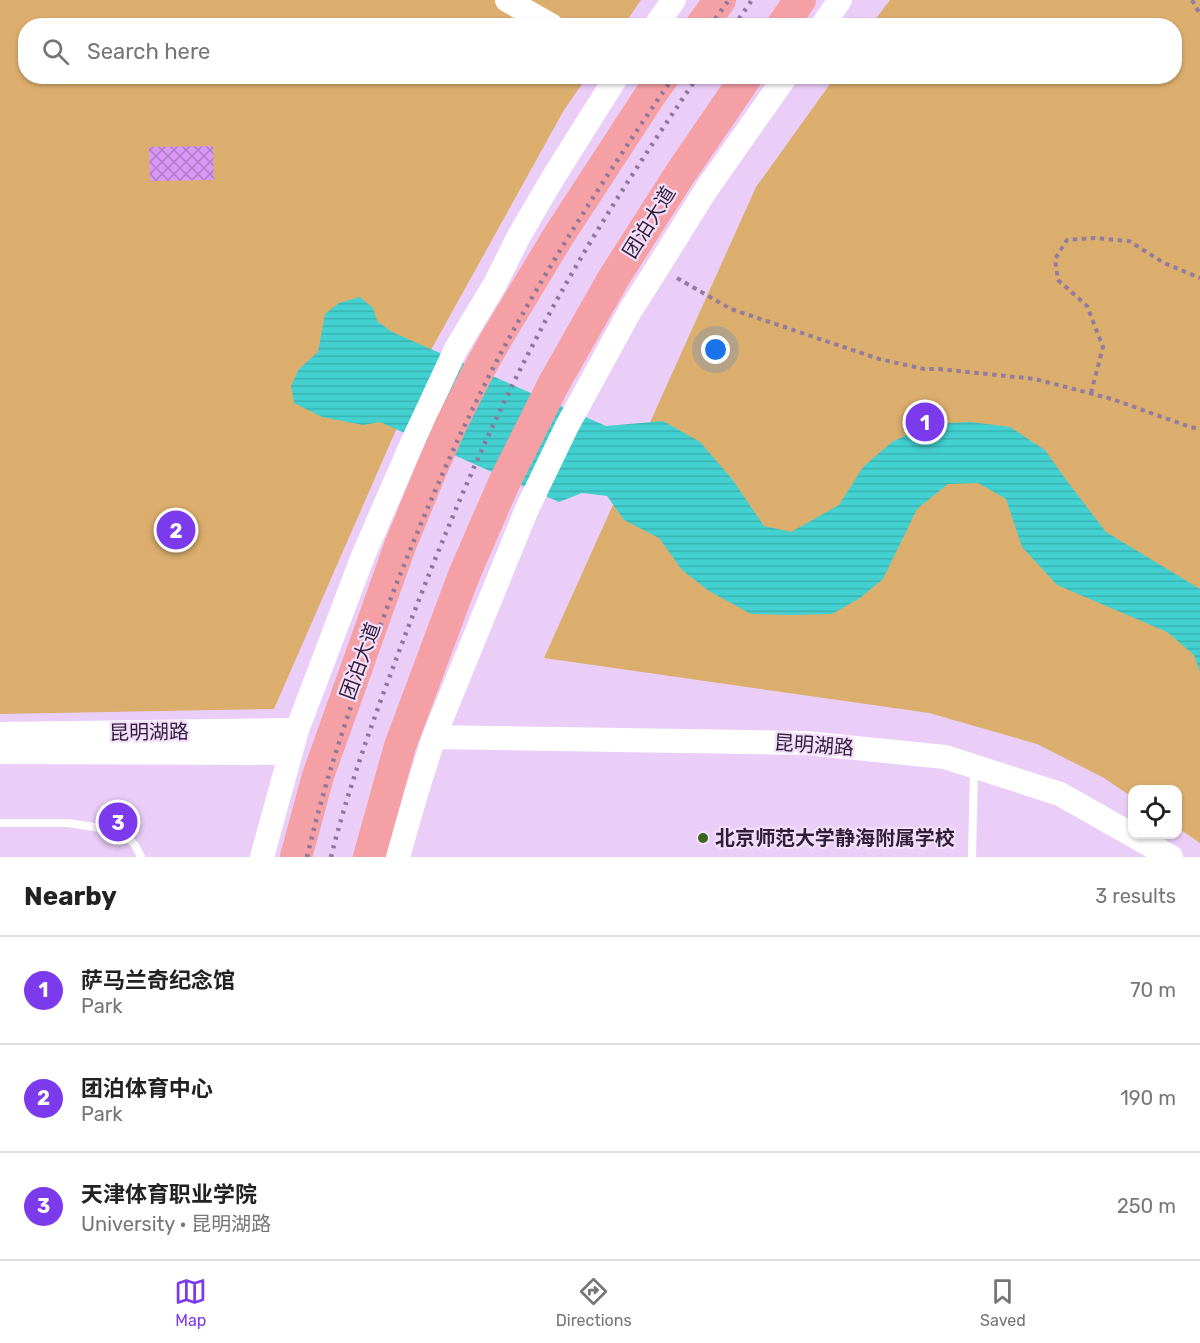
<!DOCTYPE html>
<html lang="en">
<head>
<meta charset="utf-8">
<style>
	body { margin:0; font-family:Rubik,"Noto Sans SC",sans-serif; background:#f2f2f2; color:#222 }
	.controls { position:absolute; right:18px; bottom:18px; display:grid; overflow:hidden; border-radius:12px; box-shadow:0 2px 4px #0004 }
	.controls button { width:54px; height:54px; display:grid; place-items:center; padding:0; border:0; border-bottom:2px solid #e0e0e0; background:#fff; color:#222; font:30px sans-serif }
	.you { position:absolute; left:716px; top:350px; width:21px; height:21px; margin:-15px; border:4px solid #fff; border-radius:50%; background:#1a73e8; box-shadow:0 0 0 9px #1a73e833 }
	.badge { display:grid; place-items:center; width:39px; height:39px; border-radius:50%; background:#7c3aed; color:#fff; font-size:20px; font-weight:700 }
	.pin { position:absolute; translate:-50% -50%; border:3px solid #fff; box-shadow:0 2px 6px #0006 }
	.list { margin:0; padding:0; list-style:none }
	h2 { display:flex; justify-content:space-between; align-items:center; height:78px; margin:0; padding:0 24px; font-size:26px }
	h2 small { font-size:20px; font-weight:400; color:#767676 }
	.list li { display:grid; grid-template-columns:39px 1fr auto; gap:18px; align-items:center; box-sizing:border-box; height:108px; padding:0 24px; border-top:2px solid #e0e0e0 }
	.list b { display:block; font-size:22px; white-space:nowrap }
	.list p { margin:0; font-size:20px; white-space:nowrap; color:#767676 }
	.list em { font-size:20px; font-style:normal; color:#767676 }
	.icon { flex:none; width:33px; height:33px; fill:none; stroke:currentColor; stroke-width:2; stroke-linecap:round; stroke-linejoin:round }
	.map { position:relative; flex:none; width:1200px; height:857px; overflow:hidden }
	.search { position:absolute; background:#fff; box-shadow:0 2px 4px #0004; left:18px; right:18px; top:18px; height:66px; display:flex; align-items:center; gap:15px; box-sizing:border-box; padding:0 21px; border-radius:24px; color:#767676; font-size:22px }
	.sheet { height:402px; background:#fff }
	nav { display:flex; justify-content:space-around; align-items:center; box-sizing:border-box; height:84px; border-top:2px solid #e0e0e0; background:#fff; font-size:16px; color:#767676 }
	nav a { display:grid; justify-items:center; gap:3px }
	nav .on { color:#7c3aed }
	.map>svg:first-child { display:block }
</style>
</head>
<body>
<div class="map">
<svg width="1200" height="857" viewBox="0 0 1200 857">
	<defs>
		<pattern id="water-rules" width="6" height="5" patternUnits="userSpaceOnUse" patternTransform="scale(1.5)"><rect width="6" height="5" fill="#43d0d0"/><path d="M0 2.5h6" fill="none" stroke="#3bb2b3"/></pattern>
		<pattern id="building-cross-hatch" width="8" height="8" patternUnits="userSpaceOnUse" patternTransform="scale(1.5)"><rect width="8" height="8" fill="#d997f6"/><path d="M0 0l8 8M0 8l8-8" fill="none" stroke="#b17bc8"/></pattern>
	</defs>
	<rect width="100%" height="100%" fill="#ebcef8"/>
	<!-- park -->
	<path fill="#dbae6e" d="M 0,0 L 641,0 L 623,26 L 26,26 L 26,76 L 587,77 L 564,110 L 431,350 L 274,709 L 0,714 Z
		M 890,0 L 1200,0 L 1200,843 L 1178,828 L 1178,790 L 1132,790 L 1132,797 L 1104,778 L 1037,744 L 929,713 L 544,658 L 756,187 L 835,77 L 1174,76 L 1174,26 L 871,25 Z"/>
	<!-- water -->
	<path fill="url(#water-rules)" d="M 360,297 L 373,308 L 377,321 L 392,332 L 606,426 L 663,421 L 700,442 L 732,479 L 764,526 L 791,532 L 839,505 L 863,467 L 892,442 L 929,424 L 971,422 L 1010,427 L 1045,450 L 1067,481 L 1106,532 L 1200,589 L 1200,672 L 1194,655 L 1167,632 L 1057,585 L 1022,547 L 1006,499 L 978,483 L 948,484 L 917,509 L 883,579 L 860,598 L 832,614 L 792,615 L 751,614 L 709,591 L 682,570 L 659,538 L 624,520 L 607,496 L 582,493 L 559,502 L 380,422 L 363,425 L 322,417 L 294,403 L 291,386 L 299,369 L 318,352 L 325,314 L 339,303 Z"/>
	<!-- building -->
	<path fill="url(#building-cross-hatch)" d="M 213,146 L 214,180 L 150,181 L 149,147 Z"/>
	<g fill="none" stroke-linecap="round" stroke-linejoin="round">
		<!-- path -->
		<path stroke="#947c9f" stroke-width="4" stroke-dasharray="4.5 4.5" stroke-linecap="butt" d="M 1192,0 L 1200,14
			M 677,278 L 731,309 L 879,359 L 924,369 L 939,369 L 1035,379 L 1112,399 L 1190,427 L 1200,429
			M 1091,393 L 1103,347 L 1087,306 L 1058,280 L 1055,259 L 1067,240 L 1094,238 L 1129,241 L 1164,263 L 1200,278"/>
		<!-- lane -->
		<path stroke="#fff" stroke-width="8" d="M 0,823 L 68,823 L 107,829 L 126,836 L 135,845 L 141,857
			M 972,857 L 974,770"/>
		<!-- secondary -->
		<path stroke="#fff" stroke-width="24" d="M 507,0 L 552,26
			M 655,26 L 674,0
			M 822,26 L 840,0
			M 0,734 L 297,730
			M 434,737 L 806,743 L 945,757 L 1060,794 L 1171,857
			M 0,752 L 291,753
			M 262,857 L 297,730 L 363,556 L 413,441 L 456,349 L 495,284 L 519,236 L 551,181 L 617,76
			M 398,857 L 416,794 L 434,737 L 527,509 L 567,426 L 630,311 L 658,267 L 706,190 L 786,76"/>
		<!-- highway -->
		<path stroke="#f5a0a5" stroke-width="32" d="M 701,26 L 720,0
			M 782,26 L 800,0
			M 296,857 L 318,776 L 400,546 L 432,468 L 450,427 L 475,377 L 495,341 L 559,235 L 649,97 L 664,76
			M 369,857 L 400,746 L 464,575 L 504,483 L 553,385 L 613,279 L 680,174 L 747,76"/>
		<!-- rail -->
		<path stroke="#8f779a" stroke-width="4.5" stroke-dasharray="3 6" stroke-linecap="butt" d="M 710,26 L 729,0
			M 734,26 L 752,0
			M 307,857 C 331,755 367,657 406,560 C 439,479 475,398 518,322 C 566,237 619,156 674,76
			M 331,857 C 350,781 378,707 406,633 C 445,532 487,431 538,335 C 585,245 641,160 698,76"/>
	</g>
	<!-- markers -->
	<circle fill="#3a6420" stroke="#f3dffc" stroke-width="2" cx="703" cy="838" r="6"/>
	<g text-anchor="middle" dominant-baseline="central" stroke-width="4.5" stroke-linejoin="round" paint-order="stroke">
		<!-- street labels -->
		<g font-size="20" fill="#311e39" stroke="#f3dffc">
			<text transform="translate(649 222) rotate(-58)">团泊大道</text>
			<text transform="translate(360 661) rotate(-70)">团泊大道</text>
			<text transform="translate(149 732) rotate(-1)">昆明湖路</text>
			<text transform="translate(814 745) rotate(4)">昆明湖路</text>
		</g>
		<!-- poi labels -->
		<g font-size="20" font-weight="bold" fill="#311e39" stroke="#f3dffc" text-anchor="start">
			<text x="715" y="838">北京师范大学静海附属学校</text>
		</g>
	</g>
</svg>
<div class="controls">
<button><svg class="icon" aria-label="locate" viewBox="0 0 24 24"><circle cx="12" cy="12" r="6"/><path d="M12 2v4M12 18v4M2 12h4M18 12h4"/></svg></button>
</div>
<div class="you"></div>
<div class="pin badge" style="left:925px;top:422px">1</div>
<div class="pin badge" style="left:176px;top:530px">2</div>
<div class="pin badge" style="left:118px;top:822px">3</div>
<div class="search"><svg class="icon" aria-label="search" viewBox="0 0 24 24"><circle cx="10" cy="10" r="6"/><path d="M15 15l6 6"/></svg>Search here</div>
</div>
<section class="sheet">
<h2>Nearby<small>3 results</small></h2>
<ul class="list">
<li><span class="badge">1</span><div><b>萨马兰奇纪念馆</b><p>Park</p></div><em>70 m</em></li>
<li><span class="badge">2</span><div><b>团泊体育中心</b><p>Park</p></div><em>190 m</em></li>
<li><span class="badge">3</span><div><b>天津体育职业学院</b><p>University · 昆明湖路</p></div><em>250 m</em></li>
</ul>
</section>
<nav>
<a class="on"><svg class="icon" aria-label="map" viewBox="0 0 24 24"><path d="M3 6l6-2 6 2 6-2v14l-6 2-6-2-6 2zM9 4v14M15 6v14"/></svg>Map</a>
<a><svg class="icon" aria-label="directions" viewBox="0 0 24 24"><path d="M12 3l9 9-9 9-9-9zM9 14v-3h6M13 9l2 2-2 2"/></svg>Directions</a>
<a><svg class="icon" aria-label="saved" viewBox="0 0 24 24"><path d="M7 4h10v16l-5-4-5 4z"/></svg>Saved</a>
</nav>
</body>
</html>
